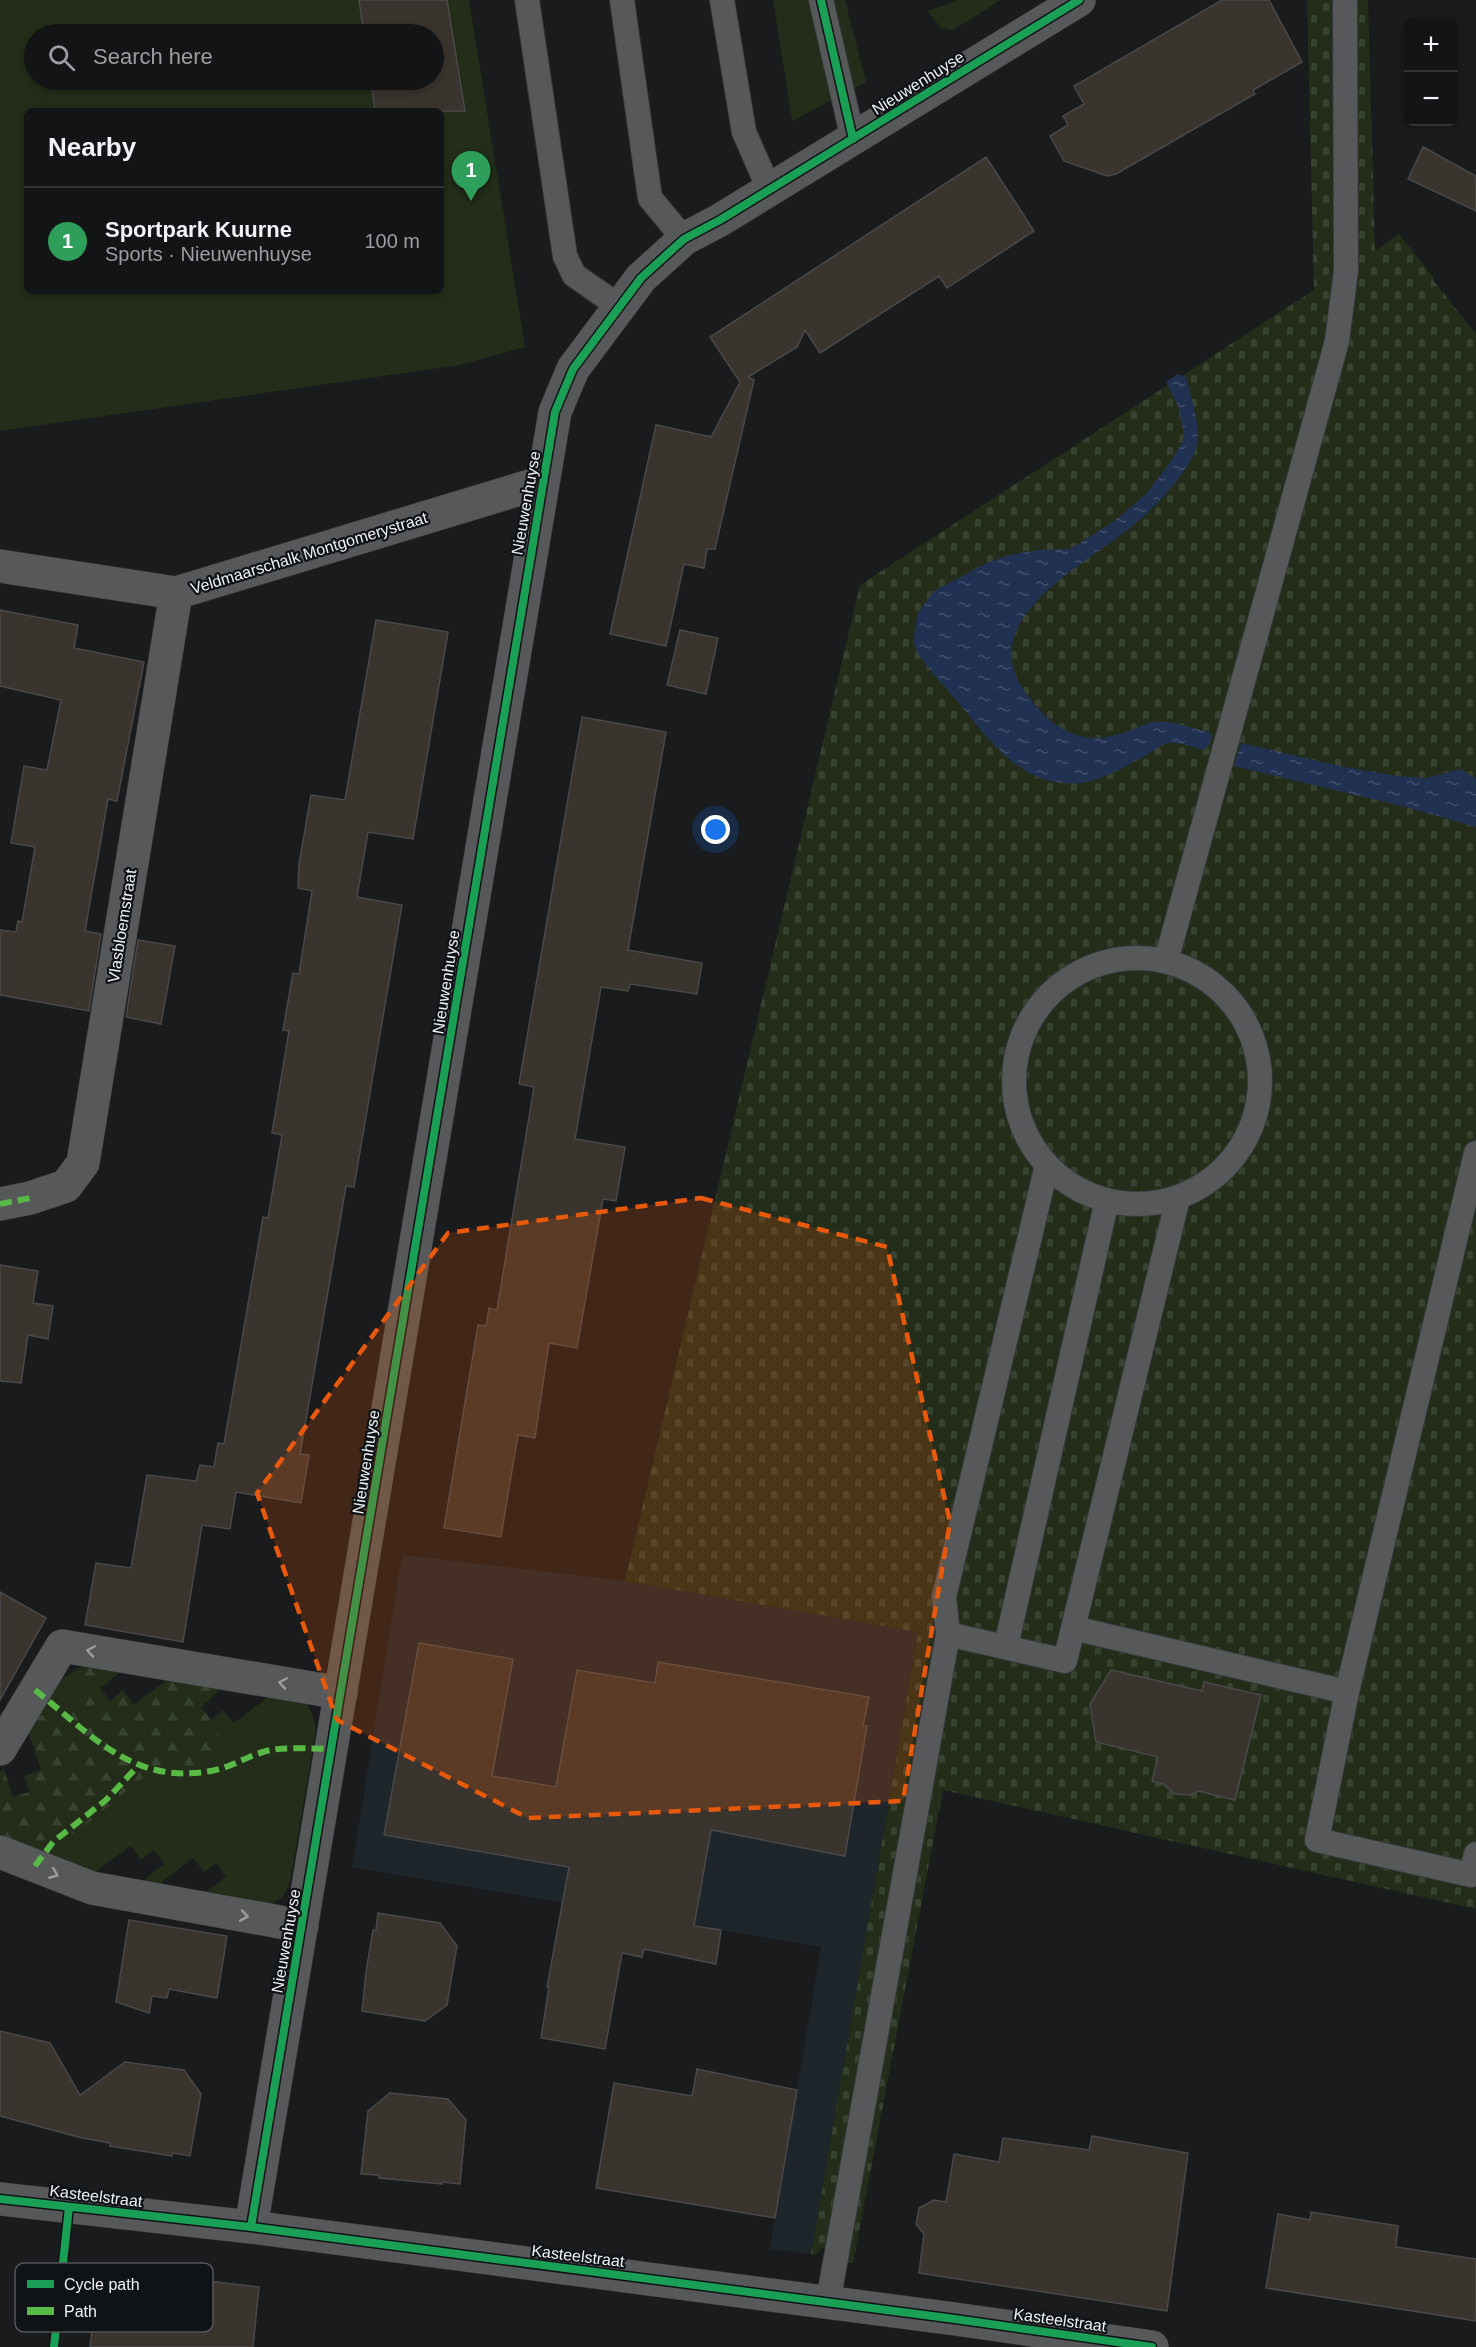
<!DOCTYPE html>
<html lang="en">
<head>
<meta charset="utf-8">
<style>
	body { margin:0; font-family:Helvetica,sans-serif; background:#1c1d1f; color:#f1f3f6 }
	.controls { position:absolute; right:18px; top:18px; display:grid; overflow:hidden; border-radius:9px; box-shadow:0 3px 9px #0003 }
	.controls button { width:54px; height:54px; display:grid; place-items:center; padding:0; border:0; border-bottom:2px solid #323335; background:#131416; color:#f1f3f6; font:30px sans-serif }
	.you { position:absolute; left:716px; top:830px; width:21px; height:21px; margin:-15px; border:4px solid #fff; border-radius:50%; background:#1a73e8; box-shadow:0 0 0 9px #1a73e833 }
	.badge { display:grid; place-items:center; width:39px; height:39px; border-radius:50%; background:#a4a7a9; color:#fff; font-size:20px; font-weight:700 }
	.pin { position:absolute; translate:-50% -50px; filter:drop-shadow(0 2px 3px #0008) }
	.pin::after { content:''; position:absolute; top:32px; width:21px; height:18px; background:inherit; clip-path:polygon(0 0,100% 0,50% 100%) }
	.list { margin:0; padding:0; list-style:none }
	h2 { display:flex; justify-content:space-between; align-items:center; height:78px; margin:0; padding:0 24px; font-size:26px }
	h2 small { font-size:20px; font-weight:400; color:#9d9ea1 }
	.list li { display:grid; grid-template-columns:39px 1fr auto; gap:18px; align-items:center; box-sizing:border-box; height:108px; padding:0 24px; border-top:2px solid #323335 }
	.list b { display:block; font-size:22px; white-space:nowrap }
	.list p { margin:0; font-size:20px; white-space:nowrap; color:#9d9ea1 }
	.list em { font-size:20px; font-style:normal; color:#9d9ea1 }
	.icon { flex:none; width:33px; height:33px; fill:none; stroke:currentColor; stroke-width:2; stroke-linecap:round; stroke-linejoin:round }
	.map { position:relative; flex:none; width:1476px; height:2347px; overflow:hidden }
	.search { position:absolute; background:#131416; box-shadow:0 3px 9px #0003; left:24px; top:24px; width:420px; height:66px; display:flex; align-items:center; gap:15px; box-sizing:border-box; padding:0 21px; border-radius:33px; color:#9d9ea1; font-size:22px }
	.panel { position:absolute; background:#131416; box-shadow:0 3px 9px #0003; left:24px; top:108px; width:420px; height:186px; border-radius:9px }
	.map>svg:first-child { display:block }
</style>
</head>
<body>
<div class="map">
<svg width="1476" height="2347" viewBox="0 0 1476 2347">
	<defs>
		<pattern id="forest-firs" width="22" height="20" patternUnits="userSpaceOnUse" patternTransform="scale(1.5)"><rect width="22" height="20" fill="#232d19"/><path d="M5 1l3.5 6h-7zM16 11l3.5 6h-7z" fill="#384230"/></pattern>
		<pattern id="cemetery-stones" width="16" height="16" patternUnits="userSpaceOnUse" patternTransform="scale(1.5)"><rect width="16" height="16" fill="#232d19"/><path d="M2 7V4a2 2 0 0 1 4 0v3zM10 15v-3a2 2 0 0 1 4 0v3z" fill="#384230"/></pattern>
		<pattern id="water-ripples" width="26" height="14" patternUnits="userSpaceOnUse" patternTransform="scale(1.5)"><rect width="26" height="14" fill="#213152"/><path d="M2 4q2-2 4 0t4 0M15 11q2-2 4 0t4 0" fill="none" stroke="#424f6c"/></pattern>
	</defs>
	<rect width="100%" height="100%" fill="#191b1d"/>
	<!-- built -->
	<path fill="#1e252b" d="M 402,1555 L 625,1581 L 918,1632 L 811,2254 L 770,2249 L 821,1947 L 352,1867 Z"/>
	<!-- grass -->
	<path fill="#232d19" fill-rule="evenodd" d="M 0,0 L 469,0 L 525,347 L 460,365 L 0,431 ZM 34,34 L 434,34 L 434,80 L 34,80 ZM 27,111 L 441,111 L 441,291 L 27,291 Z
		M 773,0 L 845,0 L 866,82 L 792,121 Z
		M 957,0 L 1001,0 L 953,30 L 940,27 L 928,11 Z
		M 89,1662 L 77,1679 L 85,1704 L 67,1717 L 48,1714 L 31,1717 L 48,1687 Z
		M 273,1693 L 307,1704 L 313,1715 L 316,1730 L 290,1882 L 282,1898 L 269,1905 L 200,1896 L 226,1877 L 216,1863 L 204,1872 L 193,1858 L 154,1888 L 138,1885 L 164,1864 L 154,1850 L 141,1860 L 131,1846 L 91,1875 L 40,1850 L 109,1804 L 137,1782 L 156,1772 L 194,1771 L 214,1762 L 223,1710 L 234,1723 Z"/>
	<!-- forest -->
	<path fill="url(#forest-firs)" d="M 89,1662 L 125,1668 L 100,1688 L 110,1701 L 123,1690 L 134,1705 L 168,1679 L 226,1685 L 201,1707 L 211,1720 L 223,1710 L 214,1762 L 194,1771 L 156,1772 L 137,1782 L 76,1833 L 40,1850 L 0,1837 L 0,1772 L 3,1767 L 13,1797 L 29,1792 L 24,1776 L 41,1770 L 26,1725 L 31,1717 L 48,1714 L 67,1717 L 84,1704 L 77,1679 Z"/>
	<!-- cemetery -->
	<path fill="url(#cemetery-stones)" d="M 1307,0 L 1368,0 L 1375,251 L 1399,234 L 1434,278 L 1433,280 L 1476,334 L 1476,1909 L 943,1790 L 853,2263 L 848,2263 L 842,2251 L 822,2248 L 815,2255 L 811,2254 L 918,1632 L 625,1581 L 860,585 L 1314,290 Z"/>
	<!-- water -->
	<path fill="url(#water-ripples)" d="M 1178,374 L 1186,377 L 1188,383 C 1192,405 1204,433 1194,454 C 1181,480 1157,505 1135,524 C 1089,563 972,618 1025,692 C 1038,710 1055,729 1077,735 C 1098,742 1119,735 1139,727 C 1144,725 1150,722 1156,722 C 1172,720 1193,729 1209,732 L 1212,737 L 1209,745 L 1204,750 C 1160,736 1168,744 1132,763 C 1117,771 1098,781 1081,783 C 1024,788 994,746 963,708 C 952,695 940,682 929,669 L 918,654 L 913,641 L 918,613 L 934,591 L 989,562 L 1009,555 L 1038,550 L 1070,549 L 1113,522 L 1146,494 L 1171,461 L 1183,441 L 1183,428 L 1178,406 L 1166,382 Z
		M 1241,743 L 1339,766 L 1397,776 L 1426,778 L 1461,769 L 1476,779 L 1476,827 L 1406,807 L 1234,766 Z"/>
	<!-- building -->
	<path fill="#39342e" stroke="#494949" stroke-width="1.5" d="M 359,0 L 447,0 L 465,111 L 375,111 L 371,80 L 434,80 L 434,34 L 364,34 Z
		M 1222,0 L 1269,0 L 1302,62 L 1253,90 L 1255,94 L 1116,174 L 1107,176 L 1064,161 L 1050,136 L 1068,125 L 1063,116 L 1084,104 L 1074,86 Z
		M 1423,147 L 1476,176 L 1476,211 L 1408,179 Z
		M 986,157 L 1034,231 L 947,288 L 939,276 L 820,353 L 805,330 L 797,347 L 748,377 L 754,380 L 715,549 L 707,549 L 704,568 L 684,564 L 666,646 L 610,634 L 656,425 L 711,437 L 740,382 L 710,337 Z
		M 0,610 L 78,625 L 74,648 L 144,662 L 117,801 L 108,799 L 85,931 L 101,934 L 89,1011 L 0,995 L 0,930 L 16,932 L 18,921 L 22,922 L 35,847 L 11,843 L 24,766 L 47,770 L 61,700 L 0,686 Z
		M 376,620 L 448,632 L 413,839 L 368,832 L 357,897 L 402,905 L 354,1187 L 346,1186 L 314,1373 L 300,1454 L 309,1455 L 301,1503 L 236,1492 L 230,1529 L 202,1525 L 183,1642 L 85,1625 L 96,1563 L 131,1568 L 147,1475 L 196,1481 L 200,1465 L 214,1467 L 218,1443 L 224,1444 L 263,1217 L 268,1218 L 282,1135 L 272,1133 L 289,1031 L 283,1030 L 293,973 L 299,974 L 312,891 L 298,888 L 299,864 L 311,795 L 345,800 Z
		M 680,630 L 718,638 L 706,694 L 667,685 Z
		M 582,717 L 666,732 L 628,950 L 702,963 L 697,994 L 630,984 L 628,991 L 601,987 L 575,1139 L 625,1147 L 616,1201 L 603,1199 L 577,1348 L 549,1343 L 535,1438 L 518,1435 L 501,1537 L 444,1528 L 478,1325 L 486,1326 L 489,1308 L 497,1310 L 509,1237 L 534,1087 L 519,1084 Z
		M 138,940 L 175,946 L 161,1024 L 126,1017 Z
		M 0,1265 L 38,1271 L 33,1303 L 53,1306 L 48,1339 L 28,1335 L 21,1383 L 0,1381 Z
		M 0,1592 L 46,1618 L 0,1700 Z
		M 419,1643 L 513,1659 L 492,1776 L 556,1787 L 577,1670 L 655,1683 L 658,1662 L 869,1697 L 863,1726 L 867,1726 L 845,1856 L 711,1830 L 694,1926 L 721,1930 L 716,1964 L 644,1949 L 642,1957 L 622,1953 L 605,2049 L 541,2038 L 549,1987 L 547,1987 L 569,1867 L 384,1835 Z
		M 1111,1670 L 1202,1691 L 1204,1682 L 1261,1695 L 1235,1800 L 1198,1791 L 1190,1795 L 1175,1794 L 1163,1784 L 1152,1781 L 1158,1757 L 1096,1742 L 1090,1704 Z
		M 378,1913 L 440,1923 L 457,1946 L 447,2005 L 425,2021 L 362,2011 L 366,1972 L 373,1930 L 376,1930 Z
		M 129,1920 L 227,1936 L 217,1998 L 169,1989 L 167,1998 L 152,1996 L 149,2013 L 116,2002 Z
		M 0,2031 L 50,2043 L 80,2095 L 125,2062 L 184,2070 L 201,2094 L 190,2156 L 173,2153 L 172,2156 L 110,2146 L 110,2143 L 82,2138 L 0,2116 Z
		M 697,2069 L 797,2090 L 775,2218 L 596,2188 L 614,2083 L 692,2096 Z
		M 390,2093 L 448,2099 L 466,2120 L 460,2184 L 442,2182 L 442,2184 L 379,2178 L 379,2175 L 361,2174 L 368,2111 Z
		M 1092,2136 L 1188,2153 L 1167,2311 L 919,2273 L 924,2234 L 916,2224 L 919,2208 L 934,2200 L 946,2202 L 954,2154 L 999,2162 L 1003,2138 L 1089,2150 Z
		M 1311,2212 L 1398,2226 L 1396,2247 L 1476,2259 L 1476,2321 L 1266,2288 L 1278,2214 L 1310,2220 Z
		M 99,2268 L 259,2287 L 253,2347 L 90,2347 Z"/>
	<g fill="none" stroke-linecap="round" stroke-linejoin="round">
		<defs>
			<path id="service" d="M 527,0 L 565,256 L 574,275 L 620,307
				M 622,0 L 650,198 L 684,239
				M 722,0 L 744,132 L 769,189
				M 821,0 L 853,139
				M1014 1081a123 123 0 1 1 246 0a123 123 0 1 1-246 0Z
				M 1166,961 L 1337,341 L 1346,271 L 1345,0
				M 1476,1153 L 1347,1692 L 1317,1840 L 1471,1875 L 1476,1854
				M 1073,1628 L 1347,1692
				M 948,1634 L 1065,1661 L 1178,1198
				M 1006,1646 L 1107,1200
				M 828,2302 L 948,1634 L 944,1597 L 1047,1165"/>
			<path id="minor" d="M 0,566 L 176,593 L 543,482
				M 0,1204 L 30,1198 L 66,1186 L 83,1163 L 176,593
				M 0,1749 L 62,1646 L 341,1693
				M 0,1852 L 92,1888 L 302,1926
				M 0,2199 L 251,2227 L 955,2319 L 1152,2347
				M 251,2227 L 555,412 L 573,369 L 641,278 L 684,239 L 720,220 L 1079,0"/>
		</defs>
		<!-- service casing -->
		<use href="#service" stroke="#36383a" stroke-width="26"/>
		<!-- minor casing -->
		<use href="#minor" stroke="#36383a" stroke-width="34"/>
		<!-- service -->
		<use href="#service" stroke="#565859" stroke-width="24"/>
		<!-- minor -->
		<use href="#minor" stroke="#565859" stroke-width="33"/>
		<!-- quiet -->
		<path stroke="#58b947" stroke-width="6" stroke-dasharray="12 6" stroke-linecap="butt" d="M 0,1204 L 30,1198
			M 35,1690 C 92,1735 132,1785 211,1771 C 229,1768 246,1757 263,1752 C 281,1746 312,1749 332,1749
			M 35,1866 L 53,1842 L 106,1800 L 138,1766"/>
		<defs>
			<path id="cycleway" d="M 821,0 L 853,139
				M 0,2199 L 251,2227 L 955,2319 L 1152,2347
				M 251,2227 L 555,412 L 573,369 L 641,278 L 684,239 L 720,220 L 1079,0
				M 54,2347 L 69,2207"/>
		</defs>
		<!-- cycleway casing -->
		<use href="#cycleway" stroke="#101315" stroke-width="11"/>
		<!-- cycleway -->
		<use href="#cycleway" stroke="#1a9f57" stroke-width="8"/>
	</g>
	<!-- one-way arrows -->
	<defs><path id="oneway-chevron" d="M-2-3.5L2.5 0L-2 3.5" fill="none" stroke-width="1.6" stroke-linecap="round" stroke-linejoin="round" transform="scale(1.5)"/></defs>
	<g stroke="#9b9d9f">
		<use href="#oneway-chevron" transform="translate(91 1651) rotate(-171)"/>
		<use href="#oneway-chevron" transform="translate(283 1683) rotate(-171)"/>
		<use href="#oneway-chevron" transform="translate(54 1874) rotate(22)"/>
		<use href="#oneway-chevron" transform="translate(244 1916) rotate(10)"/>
	</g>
	<!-- marked area -->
	<path fill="#e8590c" fill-opacity="0.2" stroke="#e8590c" stroke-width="4.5" stroke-dasharray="12 8" stroke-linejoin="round" d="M 701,1198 L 887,1247 L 950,1522 L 903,1801 L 528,1818 L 337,1720 L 257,1493 L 448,1233 Z"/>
	<g text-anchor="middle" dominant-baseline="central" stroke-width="4.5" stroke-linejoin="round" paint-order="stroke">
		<!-- street labels -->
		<g font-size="16" fill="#eff2f4" stroke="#101315">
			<text transform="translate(918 83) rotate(-32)">Nieuwenhuyse</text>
			<text transform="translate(526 503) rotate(-80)">Nieuwenhuyse</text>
			<text transform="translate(309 553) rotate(-17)">Veldmaarschalk Montgomerystraat</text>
			<text transform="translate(122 926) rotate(-81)">Vlasbloemstraat</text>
			<text transform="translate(446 982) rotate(-81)">Nieuwenhuyse</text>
			<text transform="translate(366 1462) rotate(-81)">Nieuwenhuyse</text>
			<text transform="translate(286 1941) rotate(-80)">Nieuwenhuyse</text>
			<text transform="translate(96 2196) rotate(7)">Kasteelstraat</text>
			<text transform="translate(578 2256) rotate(7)">Kasteelstraat</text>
			<text transform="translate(1060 2320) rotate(8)">Kasteelstraat</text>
		</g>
	</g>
	<!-- legend -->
	<rect x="15" y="2263" width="198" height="69" rx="9" fill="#101315" stroke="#535658" stroke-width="1.5"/>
	<rect x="27" y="2280" width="27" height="8" fill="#1a9f57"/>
	<rect x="27" y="2307" width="27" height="8" fill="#58b947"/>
	<g font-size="16" fill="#eff2f4">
		<text x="64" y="2290">Cycle path</text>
		<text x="64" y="2317">Path</text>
	</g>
</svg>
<div class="controls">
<button>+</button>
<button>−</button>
</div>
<div class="you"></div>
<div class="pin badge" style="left:471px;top:201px;background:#2e9e5b">1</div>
<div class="search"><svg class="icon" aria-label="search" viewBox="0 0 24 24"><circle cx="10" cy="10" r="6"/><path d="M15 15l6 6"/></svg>Search here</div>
<section class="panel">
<h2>Nearby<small></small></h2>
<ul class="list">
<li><span class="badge" style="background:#2e9e5b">1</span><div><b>Sportpark Kuurne</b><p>Sports · Nieuwenhuyse</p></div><em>100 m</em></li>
</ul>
</section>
</div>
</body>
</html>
